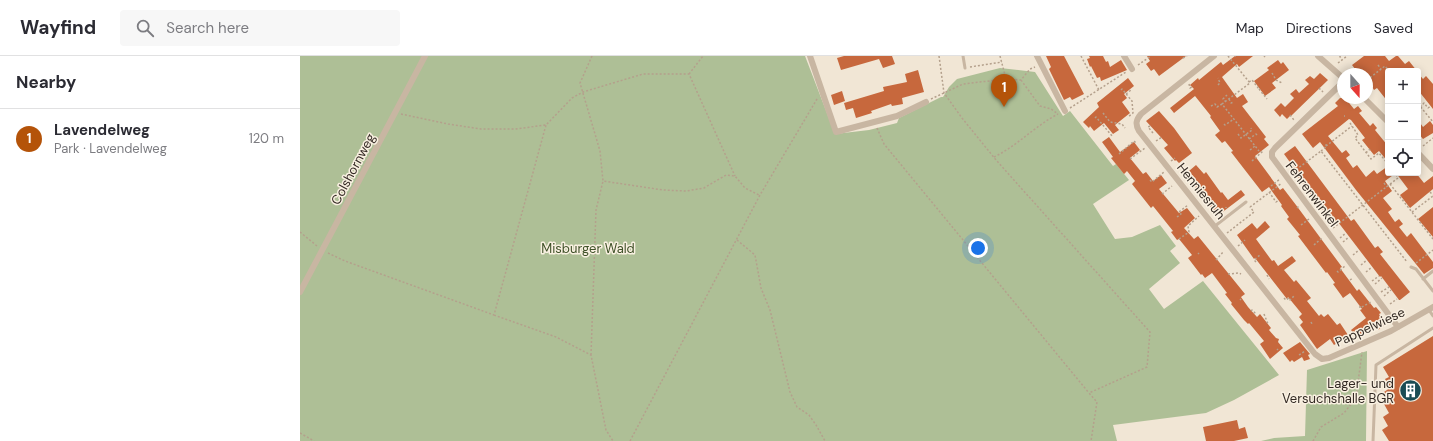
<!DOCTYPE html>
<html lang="en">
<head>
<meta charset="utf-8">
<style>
	body { margin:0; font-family:"DM Sans",sans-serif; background:#f7f7f7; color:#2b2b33 }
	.controls { position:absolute; right:12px; top:12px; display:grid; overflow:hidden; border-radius:4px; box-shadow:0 2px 10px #0003 }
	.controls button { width:36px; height:36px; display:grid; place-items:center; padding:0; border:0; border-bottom:1px solid #e1e1e2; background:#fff; color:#2b2b33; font:20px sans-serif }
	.compass { position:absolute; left:1037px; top:12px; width:36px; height:36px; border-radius:50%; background:#fff; box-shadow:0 2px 10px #0003; rotate:159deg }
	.you { position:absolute; left:678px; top:192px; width:14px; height:14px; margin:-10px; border:3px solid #fff; border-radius:50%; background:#1a73e8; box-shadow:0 0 0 6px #1a73e833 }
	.badge { display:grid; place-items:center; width:26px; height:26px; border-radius:50%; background:#b45309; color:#fff; font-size:13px; font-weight:700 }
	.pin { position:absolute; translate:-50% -33px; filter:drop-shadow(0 1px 2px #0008) }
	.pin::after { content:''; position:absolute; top:21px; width:14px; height:12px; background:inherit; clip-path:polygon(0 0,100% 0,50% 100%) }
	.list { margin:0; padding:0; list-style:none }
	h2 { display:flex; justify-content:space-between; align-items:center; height:52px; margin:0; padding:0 16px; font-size:17px }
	h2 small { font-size:13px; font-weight:400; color:#7c7c81 }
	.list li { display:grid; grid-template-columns:26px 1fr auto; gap:12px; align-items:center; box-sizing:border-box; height:60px; padding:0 16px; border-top:1px solid #e1e1e2 }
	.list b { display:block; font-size:15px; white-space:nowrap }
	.list p { margin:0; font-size:13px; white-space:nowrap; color:#7c7c81 }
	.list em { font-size:13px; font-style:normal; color:#7c7c81 }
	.icon { flex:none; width:22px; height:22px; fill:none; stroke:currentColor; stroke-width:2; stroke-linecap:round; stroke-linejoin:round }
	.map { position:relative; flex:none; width:1133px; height:385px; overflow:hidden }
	header { display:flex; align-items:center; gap:24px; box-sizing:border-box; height:56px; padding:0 20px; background:#fff; border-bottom:1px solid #e1e1e2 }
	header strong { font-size:19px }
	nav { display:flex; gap:22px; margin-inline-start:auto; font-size:14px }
	.search { width:280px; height:36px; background:#f7f7f7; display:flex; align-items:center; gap:10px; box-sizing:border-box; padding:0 14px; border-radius:4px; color:#7c7c81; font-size:15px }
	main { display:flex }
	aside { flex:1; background:#fff }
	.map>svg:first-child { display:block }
</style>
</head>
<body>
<header>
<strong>Wayfind</strong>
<div class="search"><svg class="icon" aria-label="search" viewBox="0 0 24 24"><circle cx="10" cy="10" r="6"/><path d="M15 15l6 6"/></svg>Search here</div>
<nav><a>Map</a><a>Directions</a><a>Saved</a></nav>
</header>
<main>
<aside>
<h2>Nearby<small></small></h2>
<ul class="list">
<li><span class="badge">1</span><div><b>Lavendelweg</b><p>Park · Lavendelweg</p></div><em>120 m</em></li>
</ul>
</aside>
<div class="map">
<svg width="1133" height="385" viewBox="0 0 1133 385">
	<rect width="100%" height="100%" fill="#f1e6d5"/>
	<!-- green -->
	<path fill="#aebf96" d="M 0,0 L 505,0 L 535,78 L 569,74 L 597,67 L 599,62 L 641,41 L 643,41 L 649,31 L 657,23 L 700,12 L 735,16 L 763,60 L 770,55 L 813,110 L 816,108 L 829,124 L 793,148 L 815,183 L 832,181 L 860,169 L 876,190 L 870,195 L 880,207 L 849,233 L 864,253 L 903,225 L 979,319 L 934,344 L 906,357 L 813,369 L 817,385 L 0,385 Z
		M 1067,295 L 1066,385 L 961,385 L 974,382 L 1005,380 L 1007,314 Z"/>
	<!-- building -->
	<path fill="#c7683d" d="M 544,0 L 592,0 L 595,8 L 583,12 L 579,3 L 541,14 L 537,2 Z
		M 746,0 L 764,0 L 784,38 L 772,44 L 770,41 L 764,44 L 749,13 L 751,11 Z
		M 789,0 L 803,0 L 806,6 L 808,5 L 810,11 L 821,4 L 827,14 L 801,25 L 800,21 L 797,22 L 791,10 L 790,11 L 787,3 L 790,2 Z
		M 847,0 L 886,0 L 859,20 L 854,13 L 851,15 L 846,8 L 850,5 Z
		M 935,0 L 953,0 L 939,11 L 937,8 L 922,21 L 937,42 L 943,38 L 948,46 L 942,50 L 966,81 L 964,83 L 969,89 L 955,100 L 980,134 L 983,132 L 996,149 L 1042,211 L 1040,212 L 1057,235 L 1059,233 L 1074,252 L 1076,251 L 1081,257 L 1079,258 L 1086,268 L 1078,274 L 1075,272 L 1070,276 L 1069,274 L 1064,278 L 1063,277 L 1057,282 L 1051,274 L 1066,262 L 1060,254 L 1062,253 L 1050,237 L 1043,242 L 1041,239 L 1033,228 L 1035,227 L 1027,216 L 1026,217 L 998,180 L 1000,179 L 987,163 L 989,161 L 981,150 L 982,149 L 969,131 L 962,136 L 931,96 L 933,95 L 925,85 L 922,87 L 915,79 L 920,75 L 910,61 L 911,60 L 895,40 L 874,57 L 870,52 L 894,33 L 890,29 L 898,22 L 899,24 L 921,6 L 923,9 Z
		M 1064,0 L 1085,0 L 1089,5 L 1096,0 L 1098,0 L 1105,8 L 1109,5 L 1117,15 L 1088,15 L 1088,46 L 1077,32 L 1074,34 L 1071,29 L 1067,18 L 1059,18 L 1052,9 Z
		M 978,4 L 981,8 L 983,6 L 989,14 L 972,27 L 976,32 L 965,40 L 954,25 L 969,14 L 967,12 Z
		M 618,14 L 624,36 L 602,42 L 603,48 L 592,50 L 591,48 L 571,55 L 572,57 L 556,62 L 553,52 L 546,54 L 544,47 L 584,35 L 583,31 L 607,26 L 605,18 Z
		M 1020,17 L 1028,24 L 991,60 L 991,59 L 987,63 L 982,58 L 980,61 L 974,54 L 981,47 L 985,51 L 994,42 L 990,38 L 996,33 L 999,37 L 1009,28 L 1005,24 L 1010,20 L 1014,23 Z
		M 1118,17 L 1123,23 L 1126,20 L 1133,28 L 1133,53 L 1118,34 Z
		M 828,22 L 834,30 L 824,38 L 827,42 L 822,46 L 830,57 L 815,69 L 819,74 L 813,78 L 804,67 L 794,75 L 790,70 L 789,72 L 783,66 L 799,51 L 797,47 Z
		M 542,35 L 545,45 L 534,49 L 531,39 Z
		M 1040,42 L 1045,42 L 1054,53 L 1058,50 L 1062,55 L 1059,57 L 1070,70 L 1073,67 L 1077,72 L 1075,74 L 1088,90 L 1088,106 L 1079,95 L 1074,99 L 1062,84 L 1065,82 L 1051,64 L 1049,63 L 1028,80 L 1042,97 L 1046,94 L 1050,99 L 1046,102 L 1053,112 L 1057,109 L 1066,121 L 1074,114 L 1077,118 L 1088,110 L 1088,117 L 1116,117 L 1124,127 L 1133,120 L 1133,133 L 1110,152 L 1100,139 L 1108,133 L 1096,117 L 1085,125 L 1092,135 L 1083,142 L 1092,153 L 1088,156 L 1095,166 L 1099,163 L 1103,168 L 1099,171 L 1107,181 L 1111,177 L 1133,206 L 1133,212 L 1124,218 L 1056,134 L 1020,86 L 1013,92 L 1002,78 L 1038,50 L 1035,47 Z
		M 859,55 L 874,72 L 892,97 L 879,107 L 876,104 L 875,105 L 864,92 L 868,89 L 846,65 Z
		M 1118,64 L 1123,71 L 1130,65 L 1133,69 L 1133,77 L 1123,83 L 1118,77 Z
		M 809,81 L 820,96 L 834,86 L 840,94 L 830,102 L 843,118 L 846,116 L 853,125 L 861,119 L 867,127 L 859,133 L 879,157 L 887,152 L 895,162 L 884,172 L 894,183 L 898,180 L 945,238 L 941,241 L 948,251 L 957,261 L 960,258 L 971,272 L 969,274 L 976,282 L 979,283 L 978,286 L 983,292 L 970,303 L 960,288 L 964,285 L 949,267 L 948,268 L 944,264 L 931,248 L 932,247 L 925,238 L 927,237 L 912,217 L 905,222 L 902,218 L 901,219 L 888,202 L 892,199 L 879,183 L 877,184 L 871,176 L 873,175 L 853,150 L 851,152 L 832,128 L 835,125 L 827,115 L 824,118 L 811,102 L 813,101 L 802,86 Z
		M 995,90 L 1051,165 L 1054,163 L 1075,192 L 1078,190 L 1083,196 L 1080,198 L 1110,236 L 1100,244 L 1099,244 L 1081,220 L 1080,221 L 1038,166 L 1034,169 L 997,120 L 997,116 L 984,98 Z
		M 896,109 L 904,118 L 906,116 L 921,137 L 922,136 L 928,144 L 941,134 L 945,139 L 920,158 L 918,156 L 916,158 L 895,131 L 899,128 L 889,115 Z
		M 1133,151 L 1133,181 L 1118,163 Z
		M 965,165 L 970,171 L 956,183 L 972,205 L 974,204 L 978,210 L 992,200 L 996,205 L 984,214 L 994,226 L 996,224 L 1011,242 L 1007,245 L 1019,260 L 1021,258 L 1024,261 L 1028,258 L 1037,269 L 1040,267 L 1048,279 L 1034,289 L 1030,283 L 1017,293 L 1000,269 L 1003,266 L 999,261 L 1002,258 L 988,241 L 987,243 L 955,202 L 954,203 L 937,179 L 952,167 L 957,173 Z
		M 1133,280 L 1133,385 L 1089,385 L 1082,374 L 1088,370 L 1083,361 L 1089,357 L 1084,348 L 1090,344 L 1084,336 L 1090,332 L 1085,323 L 1089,321 L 1083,311 Z
		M 1000,286 L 1010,298 L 1008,299 L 1010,303 L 1004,305 L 1002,301 L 994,306 L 992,304 L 990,306 L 983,297 Z
		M 937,364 L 939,373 L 945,371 L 948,382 L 934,385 L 906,385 L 903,371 Z"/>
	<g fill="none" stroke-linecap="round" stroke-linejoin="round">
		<!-- path -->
		<path stroke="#b4a08c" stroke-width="1.5" stroke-dasharray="2 2" stroke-linecap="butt" d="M 292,0 L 280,27 L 300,95 L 303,125 L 363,134 L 386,135 L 404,132 L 426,119 L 435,120 L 445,132 L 459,139
			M 639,0 L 644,37 L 662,62 L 696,104 L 850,276 L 847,311 L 789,337 L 797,346 L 791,385
			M 700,0 L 706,23
			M 781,0 L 799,34
			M 928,0 L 950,27 L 922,48 L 959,95
			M 935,0 L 936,0
			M 1040,0 L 1040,1 L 1042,0
			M 964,1 L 965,0
			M 883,2 L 887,0
			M 1038,7 L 1047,0
			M 838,9 L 851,0
			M 1078,9 L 1081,13
			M 670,11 L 702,6
			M 1092,15 L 1095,13
			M 972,17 L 976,24 L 982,27
			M 389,18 L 403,0
			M 721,24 L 740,50 L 751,53 L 758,58
			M 1067,24 L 1085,10 L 1089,15
			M 949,26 L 952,24 L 959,33
			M 889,28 L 890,32 L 892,31
			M 918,29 L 920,27 L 918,22
			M 1019,32 L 1023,36
			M 959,33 L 967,43
			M 821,34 L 822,33 L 832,45 L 833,57 L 828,61
			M 826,38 L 831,34 L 830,33
			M 1118,38 L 1120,36
			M 631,43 L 663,28 L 706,23 L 721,24 L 730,13 L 735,11
			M 929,43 L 931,47 L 934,46
			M 926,46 L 923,43 L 927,39
			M 911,50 L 915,48 L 917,51 L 922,48
			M 1118,50 L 1119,49 L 1133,66
			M 1120,51 L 1124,47 L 1128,52 L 1131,50
			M 770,52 L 826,16
			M 1118,55 L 1121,52
			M 803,57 L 810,66 L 822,68 L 825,72
			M 101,58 L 148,68 L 181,73 L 215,73 L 246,69 L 272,42 L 283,36 L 343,18 L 389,18 L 435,120
			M 990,59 L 994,64
			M 1044,60 L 1045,60
			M 795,62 L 796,61 L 813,81
			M 1050,67 L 1058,79 L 1055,82 L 1071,103 L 1079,97 L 1088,108
			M 924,68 L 925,69 L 934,63
			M 850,70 L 848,71 L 853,77
			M 577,72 L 584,88 L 789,337
			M 938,78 L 941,82 L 952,74 L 951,72
			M 949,83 L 956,78 L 957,79
			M 856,85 L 862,81
			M 1026,90 L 1052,70
			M 1123,90 L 1133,82
			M 950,94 L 955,90
			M 1021,95 L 1027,90 L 1024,87
			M 1066,97 L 1070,93
			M 819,98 L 834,85 L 837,88
			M 694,101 C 717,90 735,70 758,58
			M 830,103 L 845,92
			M 871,105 L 875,102
			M 952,105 L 963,95
			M 993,116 L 1021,95 L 1107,206
			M 850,124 L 852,126 L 864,116
			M 1084,127 L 1087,131
			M 1090,128 L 1133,183
			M 971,130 L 980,123
			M 969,136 L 976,146 L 979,144
			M 1130,136 L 1133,139
			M 862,138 L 872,130
			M 950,151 L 982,127
			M 926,152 L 926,151
			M 997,152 L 999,150
			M 1112,156 L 1133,140
			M 877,161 L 881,158 L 879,156 L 888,149
			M 1001,169 L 1009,163
			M 1033,172 L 1098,122 L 1095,117
			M 0,176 L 17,190
			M 927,177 L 954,156 L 950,151
			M 1040,182 L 1046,177
			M 879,183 L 889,176 L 888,170 L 899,160
			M 437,184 L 455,199 L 461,232 L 470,254 L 490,336 L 497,351 L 509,359 L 516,369 L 525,385
			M 1043,186 L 1049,181
			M 1014,189 L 1023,181
			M 938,190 L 945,184
			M 28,197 L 45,205 L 194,259 L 246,69
			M 898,197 L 899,198
			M 1053,199 L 1059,194
			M 916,204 L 924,195
			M 956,206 L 954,204 L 960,199 L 960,198
			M 1116,207 L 1133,194
			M 1061,209 L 1067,204
			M 1037,215 L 1038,216 L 1045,210
			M 1066,216 L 1072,211
			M 928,218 L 939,217 L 941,218
			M 967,219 L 969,223
			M 1050,224 L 1053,222
			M 1072,225 L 1079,220
			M 1075,228 L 1082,222
			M 1081,236 L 1089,231
			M 1084,240 L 1091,234
			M 984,242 L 986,244 L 989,242 L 990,244 L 994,240
			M 940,243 L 941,244
			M 1090,248 L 1097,243
			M 1060,250 L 1060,252 L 1071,246
			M 951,255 L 952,254 L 956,258
			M 964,258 L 968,268
			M 194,259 L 256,281 L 291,299 L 306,374 L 313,385
			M 1011,266 L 1012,268
			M 1036,289 L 1044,282
			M 977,293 L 978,294
			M 291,299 L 296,154 L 303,125
			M 999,299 L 1005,295
			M 0,377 L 14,385
			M 330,385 L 460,139 L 517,43
			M 1013,385 L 1021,371 L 1044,357 L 1056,342 L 1062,296"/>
		<!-- lane -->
		<path stroke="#c8b6a2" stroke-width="3" d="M 663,0 L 665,12
			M 915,170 L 946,146
			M 1111,211 L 1116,213 L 1133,235
			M 1123,223 L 1133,215
			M 1129,254 L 1133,260
			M 1073,385 L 1076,309 L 1133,272"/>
		<!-- street -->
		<path stroke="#c8b6a2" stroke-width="6" d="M 510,0 L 536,76 L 597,60 L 626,46
			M 737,0 L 765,55
			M 824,0 L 832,13
			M 914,0 L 841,58 C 836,64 835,68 839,75 L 1015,298 L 1022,303 L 1029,302 L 1091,275 L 1133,251
			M 1018,0 L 1043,22
			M 1043,26 L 975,92 L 972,96 L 972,101 L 1098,271
			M 1064,42 L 1088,66
			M 1118,97 L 1133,113
			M 0,236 L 125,0"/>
	</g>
	<!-- icons -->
	<defs>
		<symbol id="building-disc" viewBox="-11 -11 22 22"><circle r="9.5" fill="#1a4c54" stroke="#f9f0e1"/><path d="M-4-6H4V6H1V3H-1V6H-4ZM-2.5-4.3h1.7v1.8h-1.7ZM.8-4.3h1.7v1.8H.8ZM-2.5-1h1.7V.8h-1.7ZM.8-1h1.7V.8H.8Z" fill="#fff"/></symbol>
	</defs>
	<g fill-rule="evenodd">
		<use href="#building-disc" x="1098" y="322" width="25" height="25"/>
	</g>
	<g text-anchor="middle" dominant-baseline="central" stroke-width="3" stroke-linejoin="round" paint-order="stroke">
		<!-- street labels -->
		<g font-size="13" fill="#332a24" stroke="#f9f0e1">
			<text transform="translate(53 113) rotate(-62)">Colshornweg</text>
			<text transform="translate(901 135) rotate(51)">Henniesruh</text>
			<text transform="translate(1012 138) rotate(53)">Fehrenwinkel</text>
			<text transform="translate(1070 271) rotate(-25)">Pappelwiese</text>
		</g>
		<!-- park labels -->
		<g font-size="13" fill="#3f5128" stroke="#f9f0e1">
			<text x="288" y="192">Misburger Wald</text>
		</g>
		<!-- poi labels -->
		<g font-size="13" fill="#332a24" stroke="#f9f0e1" text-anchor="end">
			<text x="1094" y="327">Lager- und<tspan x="1094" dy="15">Versuchshalle BGR</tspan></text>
		</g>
	</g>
</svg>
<div class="controls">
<button>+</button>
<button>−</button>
<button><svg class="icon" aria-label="locate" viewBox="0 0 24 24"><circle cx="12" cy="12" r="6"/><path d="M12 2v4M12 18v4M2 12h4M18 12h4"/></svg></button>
</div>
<svg class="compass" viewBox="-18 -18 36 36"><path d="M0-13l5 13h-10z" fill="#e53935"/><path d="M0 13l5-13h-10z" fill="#7c7c81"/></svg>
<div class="you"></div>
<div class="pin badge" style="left:704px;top:51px">1</div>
</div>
</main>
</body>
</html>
